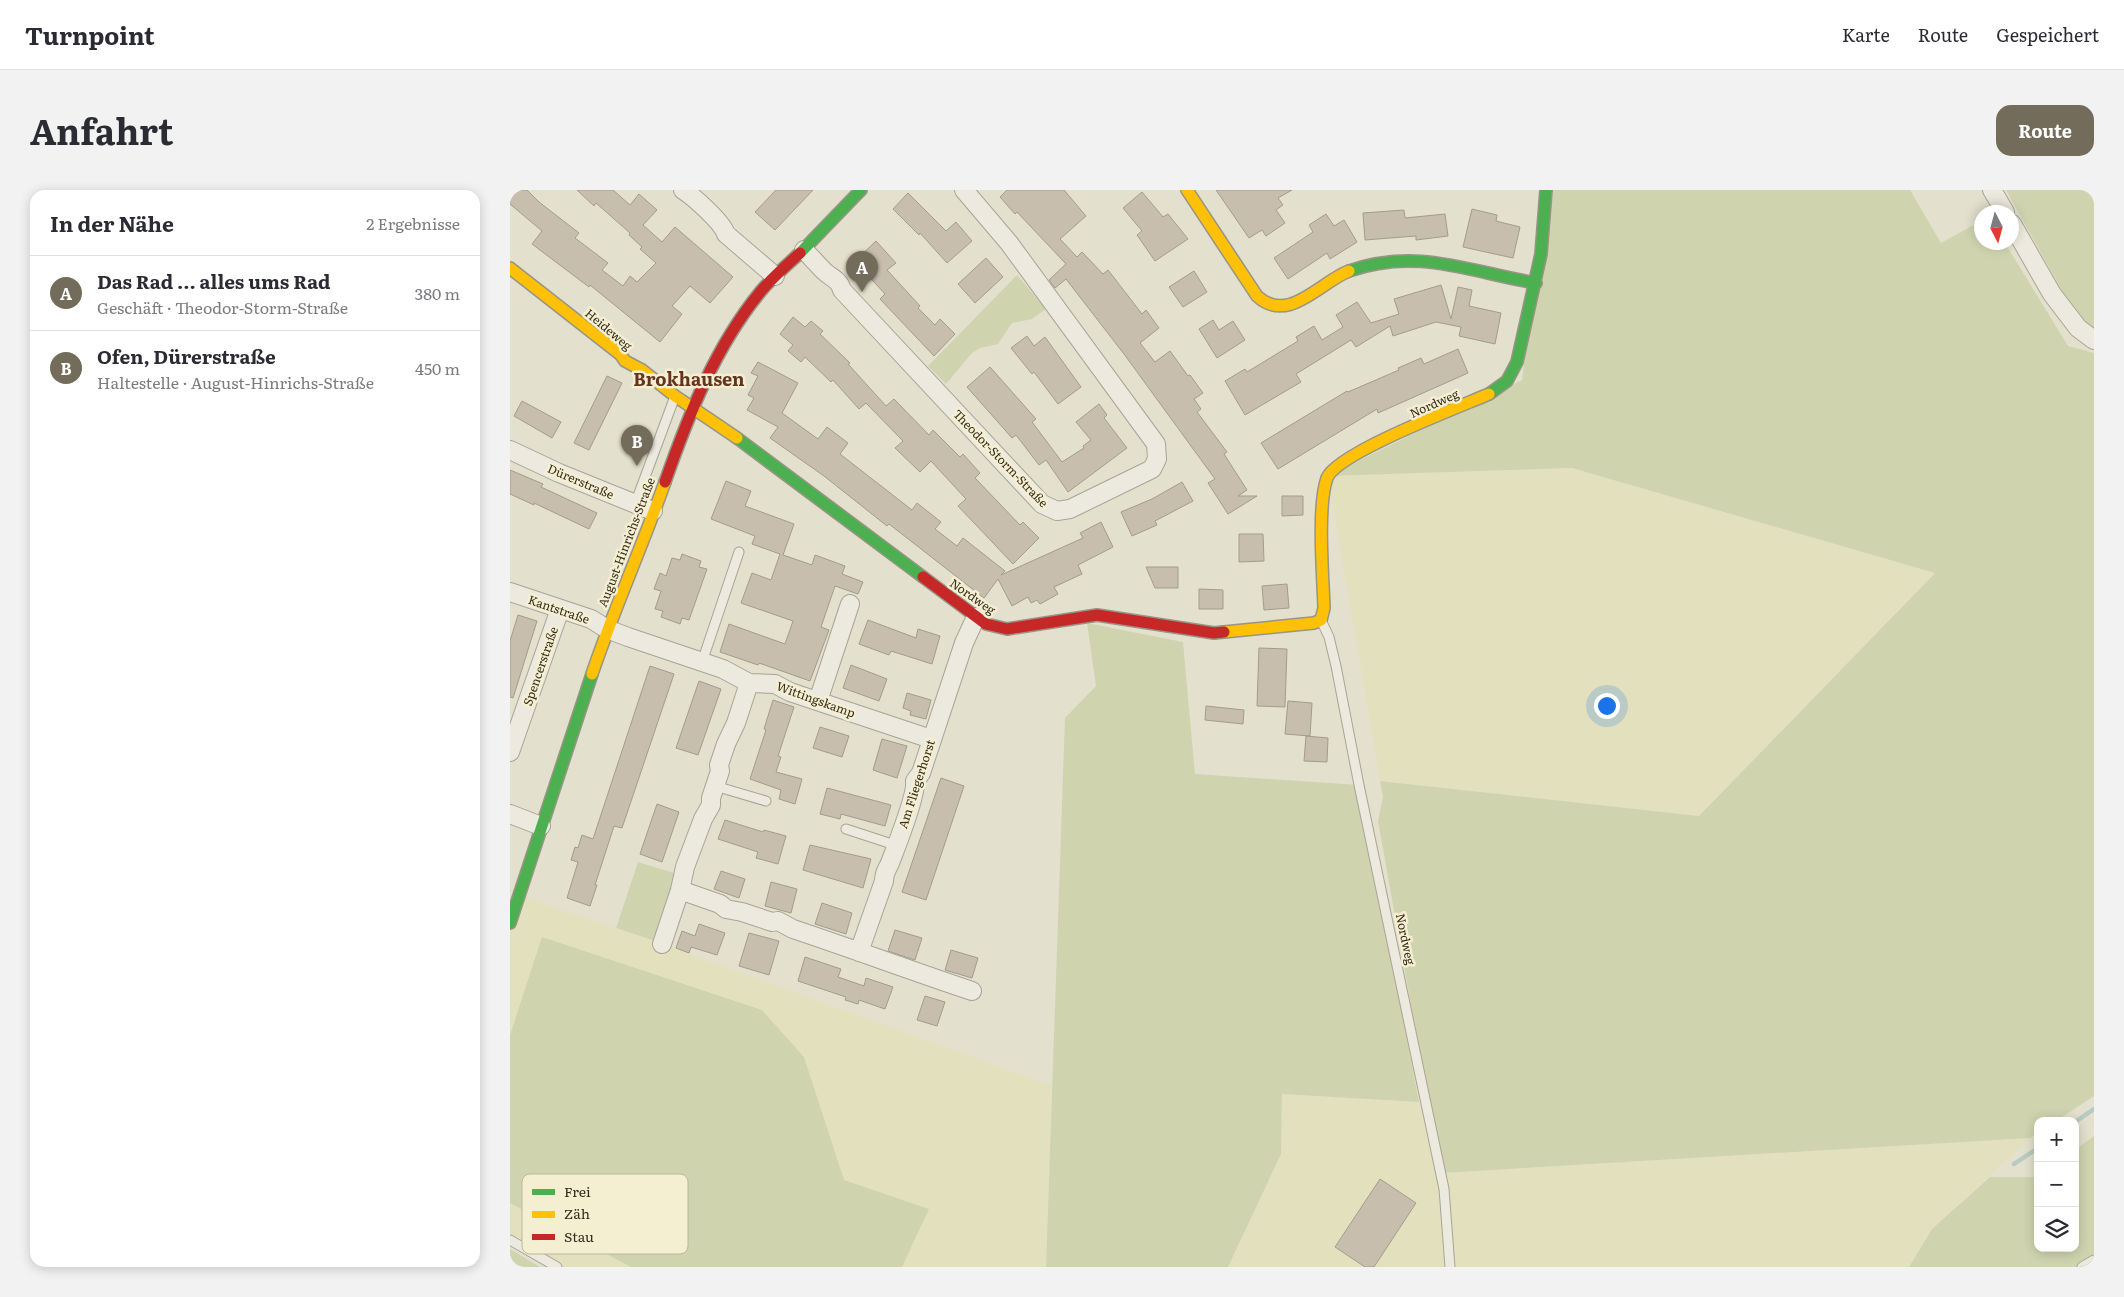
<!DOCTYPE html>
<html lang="de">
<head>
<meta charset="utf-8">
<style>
	body { margin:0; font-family:Literata,serif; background:#f2f2f3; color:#2b2b33 }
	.controls { position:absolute; right:15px; bottom:15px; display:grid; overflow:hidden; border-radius:10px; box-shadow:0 2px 12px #0003 }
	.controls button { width:45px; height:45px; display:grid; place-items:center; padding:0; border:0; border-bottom:1px solid #e1e1e2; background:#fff; color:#2b2b33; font:25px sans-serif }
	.compass { position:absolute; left:1464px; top:15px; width:45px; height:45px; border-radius:50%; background:#fff; box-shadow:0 2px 12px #0003; rotate:174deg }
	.you { position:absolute; left:1096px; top:515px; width:18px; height:18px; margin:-12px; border:4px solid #fff; border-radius:50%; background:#1a73e8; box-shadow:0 0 0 8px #1a73e833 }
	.badge { display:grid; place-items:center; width:32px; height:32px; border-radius:50%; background:#736c5b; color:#fff; font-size:16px; font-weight:700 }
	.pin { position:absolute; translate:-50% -41px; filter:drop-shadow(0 1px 2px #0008) }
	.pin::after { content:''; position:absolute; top:26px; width:18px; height:15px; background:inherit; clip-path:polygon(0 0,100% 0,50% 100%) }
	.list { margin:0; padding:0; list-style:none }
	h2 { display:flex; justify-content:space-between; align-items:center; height:65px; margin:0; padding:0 20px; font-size:21px }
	h2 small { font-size:16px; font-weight:400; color:#7c7c81 }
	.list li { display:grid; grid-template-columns:32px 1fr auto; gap:15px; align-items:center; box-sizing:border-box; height:75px; padding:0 20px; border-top:1px solid #e1e1e2 }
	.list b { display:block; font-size:19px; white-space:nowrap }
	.list p { margin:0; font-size:16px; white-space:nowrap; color:#7c7c81 }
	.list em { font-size:16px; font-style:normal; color:#7c7c81 }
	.icon { flex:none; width:28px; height:28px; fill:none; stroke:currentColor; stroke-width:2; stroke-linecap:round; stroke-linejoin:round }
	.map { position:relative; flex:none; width:1584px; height:1077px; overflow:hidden; border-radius:15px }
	header { display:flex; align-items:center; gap:30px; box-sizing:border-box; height:70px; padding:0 25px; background:#fff; border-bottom:1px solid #e1e1e2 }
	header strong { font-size:24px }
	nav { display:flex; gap:28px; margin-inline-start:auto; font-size:18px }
	.intro { display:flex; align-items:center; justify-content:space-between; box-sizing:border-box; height:120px; padding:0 30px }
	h1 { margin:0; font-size:35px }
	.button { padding:12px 22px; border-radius:15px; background:#736c5b; color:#fff; font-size:18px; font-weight:700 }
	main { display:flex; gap:30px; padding:0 30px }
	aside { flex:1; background:#fff; border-radius:15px; box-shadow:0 2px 12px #0003 }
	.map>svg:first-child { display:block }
</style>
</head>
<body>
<header>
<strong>Turnpoint</strong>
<nav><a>Karte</a><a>Route</a><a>Gespeichert</a></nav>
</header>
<div class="intro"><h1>Anfahrt</h1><a class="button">Route</a></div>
<main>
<aside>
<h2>In der Nähe<small>2 Ergebnisse</small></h2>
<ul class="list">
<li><span class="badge">A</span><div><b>Das Rad ... alles ums Rad</b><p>Geschäft · Theodor-Storm-Straße</p></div><em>380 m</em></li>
<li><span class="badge">B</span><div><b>Ofen, Dürerstraße</b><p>Haltestelle · August-Hinrichs-Straße</p></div><em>450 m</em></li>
</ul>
</aside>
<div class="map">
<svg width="1584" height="1077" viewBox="0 0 1584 1077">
	<rect width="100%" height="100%" fill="#e3e0cd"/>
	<!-- farmland -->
	<path fill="#e3e1bd" d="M 1062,278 L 1425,383 L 1189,626 L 870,591 L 818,286 Z
		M 9,705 L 152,754 L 542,896 L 536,1077 L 51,1077 L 0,1048 L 0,733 Z
		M 772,904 L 909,912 L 931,983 L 1520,948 L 1422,1039 L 1399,1077 L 718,1077 L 771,964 Z"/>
	<!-- green -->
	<path fill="#cfd4af" d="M 1036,0 L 1400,0 L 1431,53 L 1471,31 L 1472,52 L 1495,53 L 1558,156 L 1584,163 L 1584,906 L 1546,931 L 1528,931 L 1528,943 L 1520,948 L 931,983 L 868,631 L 873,607 L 870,591 L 1189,626 L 1425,383 L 1062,278 L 818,286 L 1012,190 Z
		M 1496,0 L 1584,0 L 1584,148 L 1542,104 L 1551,99 Z
		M 507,85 L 536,119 L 522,129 L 502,133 L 488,154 L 470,158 L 462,163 L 436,194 L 418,176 Z
		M 577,433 L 673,452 L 685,584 L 849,595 L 909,912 L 772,904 L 771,964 L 718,1077 L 536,1077 L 555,528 L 586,496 Z
		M 128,672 L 167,684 L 145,751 L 106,738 Z
		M 32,747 L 252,820 L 294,867 L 334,990 L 419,1019 L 392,1077 L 121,1077 L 0,1013 L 0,845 Z
		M 1584,946 L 1584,1077 L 1399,1077 L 1422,1039 L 1480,987 L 1528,987 L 1528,1058 L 1565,1058 L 1565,960 Z
		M 0,1059 L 30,1077 L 0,1077 Z"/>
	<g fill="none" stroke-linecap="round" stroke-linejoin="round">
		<!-- stream -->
		<path stroke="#b8cac1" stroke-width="4.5" d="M 1565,932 L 1584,919
			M 1504,974 L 1528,958"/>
	</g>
	<!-- building -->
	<path fill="#c7beae" stroke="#a39b8c" d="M 0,0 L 17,0 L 29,12 L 69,43 L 65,48 L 98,73 L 92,80 L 113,96 L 120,86 L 127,92 L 146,73 L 130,59 L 132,57 L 119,45 L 120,43 L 86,13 L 84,16 L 67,0 L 103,0 L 120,15 L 129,4 L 147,20 L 133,35 L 152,52 L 165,37 L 223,87 L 200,113 L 180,96 L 162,116 L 172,124 L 150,152 L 80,95 L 79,97 L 22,54 L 32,41 L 0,14 Z
		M 266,0 L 303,0 L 265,40 L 245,22 Z
		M 497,0 L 554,0 L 576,26 L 550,49 L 567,67 L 572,62 L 593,84 L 598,80 L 632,124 L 636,120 L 649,138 L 630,153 L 645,172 L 660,161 L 678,186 L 680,185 L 693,203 L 684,209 L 691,219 L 687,222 L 717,262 L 714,264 L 737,300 L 728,306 L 747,306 L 718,324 L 698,293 L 705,289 L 614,164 L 556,89 L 545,98 L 539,90 L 556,74 L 507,22 L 505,24 L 490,7 Z
		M 706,0 L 782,0 L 768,8 L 773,15 L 766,20 L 775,33 L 756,46 L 752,40 L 739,48 Z
		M 632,2 L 653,27 L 658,24 L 678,49 L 645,71 L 627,45 L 632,41 L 613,18 Z
		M 398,3 L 436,41 L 446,32 L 462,51 L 437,73 L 410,43 L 409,45 L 383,19 Z
		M 962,19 L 987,25 L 986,31 L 1010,37 L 1003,68 L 953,57 Z
		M 894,20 L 895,28 L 935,24 L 938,46 L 906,50 L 906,46 L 855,50 L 853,23 Z
		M 816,24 L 824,36 L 834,30 L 847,52 L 820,69 L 817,63 L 778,89 L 764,68 L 803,42 L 799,35 Z
		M 366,51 L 386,73 L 377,80 L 410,116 L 408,118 L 425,135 L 430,129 L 445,144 L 424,166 L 370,109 L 375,104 L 345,71 Z
		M 476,68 L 493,87 L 465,113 L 448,94 Z
		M 684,81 L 697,102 L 673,117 L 659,97 Z
		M 931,95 L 941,129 L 948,97 L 962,100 L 959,116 L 991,123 L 985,154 L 949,146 L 951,137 L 926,132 L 883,146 L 880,136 L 846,157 L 841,150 L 786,184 L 791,192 L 735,225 L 715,191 L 735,179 L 737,182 L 788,151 L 786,147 L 804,136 L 812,150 L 833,137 L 826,125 L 847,112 L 861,133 L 889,124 L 884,109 Z
		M 283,127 L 295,137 L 301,131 L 313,141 L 310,144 L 340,173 L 338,174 L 376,216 L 384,209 L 419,245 L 423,240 L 450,267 L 453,264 L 470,283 L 465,288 L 510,335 L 513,332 L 529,348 L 503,374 L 448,316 L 456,309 L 421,271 L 410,282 L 385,258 L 393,251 L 356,213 L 349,219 L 323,190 L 321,192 L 295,167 L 291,172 L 278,161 L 283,155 L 270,144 Z
		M 703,130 L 709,140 L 723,131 L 735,150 L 707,168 L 689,139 Z
		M 517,146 L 524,156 L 535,147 L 571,197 L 548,214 L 524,182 L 522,184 L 501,158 Z
		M 948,159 L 958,183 L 868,223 L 867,219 L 768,279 L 751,253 L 837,201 L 838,202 L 889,180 L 888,178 L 911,168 L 914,174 Z
		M 248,172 L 288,193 L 272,223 L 308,249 L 317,237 L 338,253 L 330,264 L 402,320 L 407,313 L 431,332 L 425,339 L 447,356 L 453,348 L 495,381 L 491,385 L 573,348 L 570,343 L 591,332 L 603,357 L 568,375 L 572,384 L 544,397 L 548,404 L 530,414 L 527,410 L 521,413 L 518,407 L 502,416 L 488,389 L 474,408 L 379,334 L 377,336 L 314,286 L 260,248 L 268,237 L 237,220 L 244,208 L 238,205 L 248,186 L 241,183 Z
		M 480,177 L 526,229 L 522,232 L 552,272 L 574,258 L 573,256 L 581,250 L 566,232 L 589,214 L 597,225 L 594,228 L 617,258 L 558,302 L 536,270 L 529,275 L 506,245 L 502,248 L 457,197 Z
		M 97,186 L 112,193 L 79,260 L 64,253 Z
		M 12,211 L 51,232 L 42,248 L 4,226 Z
		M 0,280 L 33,294 L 31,297 L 87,323 L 79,339 L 24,313 L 24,315 L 0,304 Z
		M 216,291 L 241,301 L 235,316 L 284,334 L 273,365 L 302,375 L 305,365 L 335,376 L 332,384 L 353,392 L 348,404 L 325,396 L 311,437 L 319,440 L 300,491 L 249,473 L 248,475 L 210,462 L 219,434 L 275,454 L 283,431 L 231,413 L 242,383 L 261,390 L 270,364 L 242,354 L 245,346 L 201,329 Z
		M 672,292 L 683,311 L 645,331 L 647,335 L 622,346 L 611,322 L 642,309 Z
		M 772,306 L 793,306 L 793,325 L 772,326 Z
		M 729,344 L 753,344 L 754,371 L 729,372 Z
		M 172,364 L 191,371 L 189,377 L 197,379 L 179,430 L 172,428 L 170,434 L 151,427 L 153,421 L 145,419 L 151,401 L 144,399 L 150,383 L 156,386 L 162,368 L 170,370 Z
		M 636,377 L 668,377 L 668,398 L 645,398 Z
		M 777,394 L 779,418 L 754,420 L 752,396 Z
		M 689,399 L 713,400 L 713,419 L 689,419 Z
		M 8,425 L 27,431 L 3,508 L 0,507 L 0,451 Z
		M 358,430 L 406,448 L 408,439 L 430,446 L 422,474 L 381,461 L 379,465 L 349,454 Z
		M 749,458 L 777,459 L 775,517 L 747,516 Z
		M 341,475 L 377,489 L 369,511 L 333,498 Z
		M 140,476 L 164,484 L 112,638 L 104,636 L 85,695 L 87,695 L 80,716 L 57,708 L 68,672 L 61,670 L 65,657 L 68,658 L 72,645 L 83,649 Z
		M 189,491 L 211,499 L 188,565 L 166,558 Z
		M 397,503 L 421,510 L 416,529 L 400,525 L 401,521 L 393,518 Z
		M 263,510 L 284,517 L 268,566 L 271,567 L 266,582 L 292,589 L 285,614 L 269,609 L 271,600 L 240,589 L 256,540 L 254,539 Z
		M 778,511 L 802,513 L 800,546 L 775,544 Z
		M 696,516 L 734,520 L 733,534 L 695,530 Z
		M 310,537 L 339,546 L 332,567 L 303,558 Z
		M 796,546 L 818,548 L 817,572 L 794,571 Z
		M 372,549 L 397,556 L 387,588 L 363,580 Z
		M 431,588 L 454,596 L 416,710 L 392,702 Z
		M 317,598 L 381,615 L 375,636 L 331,624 L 330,629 L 310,624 Z
		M 147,614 L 169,622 L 152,672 L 130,664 Z
		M 215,630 L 253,642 L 254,640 L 276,646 L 268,674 L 246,668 L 248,662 L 208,649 Z
		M 300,655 L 361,669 L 353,698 L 293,680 Z
		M 211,681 L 235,689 L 229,708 L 204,699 Z
		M 261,692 L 287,699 L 281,723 L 255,716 Z
		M 312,713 L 342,723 L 336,744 L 305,734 Z
		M 189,734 L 215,743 L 207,765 L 181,757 L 179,763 L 166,758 L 172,741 L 185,746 Z
		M 385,740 L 412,748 L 405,770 L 378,761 Z
		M 239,743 L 269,751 L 259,785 L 229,776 Z
		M 441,760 L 468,768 L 462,788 L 435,780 Z
		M 295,767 L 331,779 L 328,787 L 354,796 L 356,788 L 383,797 L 375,819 L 349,810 L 348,814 L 335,810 L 336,807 L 288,791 Z
		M 415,806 L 435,812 L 427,836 L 407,830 Z
		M 870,989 L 906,1013 L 864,1077 L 855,1077 L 825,1057 Z"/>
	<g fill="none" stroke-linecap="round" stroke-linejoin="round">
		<defs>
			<path id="lane" d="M 125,314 L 164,209
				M 811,430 L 819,447 L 826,476 L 849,595 L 934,999 L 940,1077
				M 192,472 L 229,362
				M 205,596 L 256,611
				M 336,639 L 385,655
				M 0,1050 L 47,1077
				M 1572,1077 L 1584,1070"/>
			<path id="street" d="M 173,0 C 184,7 212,32 216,44 L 265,86
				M 1482,0 L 1495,22
				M 1502,34 L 1542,104 L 1568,138 L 1584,150
				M 294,60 C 301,67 307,74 314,81 C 321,88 329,89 332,100 L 532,314 L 547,321 L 560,319 L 642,279 L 647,269 L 646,254 L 499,53 L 454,0
				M 0,260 L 49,283 L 143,321
				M 0,402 L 81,429 L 97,439 L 118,447 L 213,479 L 239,493 L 265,494 L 280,502 L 421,549
				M 308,511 L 340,414
				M 0,562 L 50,419
				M 0,624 L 31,636
				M 170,700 L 210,714 L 216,719 L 232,722 L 262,732 L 268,731 L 283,739 C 343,759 402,781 462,801
				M 152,754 L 170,700 L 175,677 L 193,629 L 201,615 L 201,608 L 210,581 L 209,575 L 216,554 L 226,533 L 239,493
				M 349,762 L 374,691 C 374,682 377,680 380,673 C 386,657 407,604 405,591 L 411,583 L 454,453 L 466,427"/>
			<path id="fast" d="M 290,63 L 351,0
				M 839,81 C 907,57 960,82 1026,93
				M 979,204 L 997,191 L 1007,172 L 1031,64 L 1036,0
				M 227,248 L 413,387
				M 0,733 L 82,484"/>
			<path id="slow" d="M 677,0 L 747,106 C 778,135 810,92 839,81
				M 0,78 L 111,165 L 115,171 L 132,180 L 165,206 L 227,248
				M 714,442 L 804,433 L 811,430 L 814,418 C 813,386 807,316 817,288 C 827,263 949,217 979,204
				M 82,484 C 104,419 132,357 155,292"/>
			<path id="jam" d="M 155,292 C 179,224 205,157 251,101 C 263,87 277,75 290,63
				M 413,387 L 476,434 L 497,439 L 587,425 L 704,443 L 714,442"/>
		</defs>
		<!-- lane casing -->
		<use href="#lane" stroke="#a8a496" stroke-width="11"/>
		<!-- street casing -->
		<use href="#street" stroke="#a8a496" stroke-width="20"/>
		<!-- fast casing -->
		<use href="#fast" stroke="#989486" stroke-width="14"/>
		<!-- slow casing -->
		<use href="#slow" stroke="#989486" stroke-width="14"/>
		<!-- jam casing -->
		<use href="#jam" stroke="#989486" stroke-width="14"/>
		<!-- lane -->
		<use href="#lane" stroke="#ece9de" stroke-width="9"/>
		<!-- street -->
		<use href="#street" stroke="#ece9de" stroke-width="18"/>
		<!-- fast -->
		<use href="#fast" stroke="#4caf50" stroke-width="11"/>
		<!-- slow -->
		<use href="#slow" stroke="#ffc107" stroke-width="11"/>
		<!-- jam -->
		<use href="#jam" stroke="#c62828" stroke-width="11"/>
	</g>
	<g text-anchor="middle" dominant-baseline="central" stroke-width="5" stroke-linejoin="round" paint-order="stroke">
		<!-- street labels -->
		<g font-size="12" fill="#372d1e" stroke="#f5efd2">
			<text transform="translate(99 139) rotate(40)">Heideweg</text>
			<text transform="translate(924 213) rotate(-24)">Nordweg</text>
			<text transform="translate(491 268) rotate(46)">Theodor-Storm-Straße</text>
			<text transform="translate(71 291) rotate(23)">Dürerstraße</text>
			<text transform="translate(116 352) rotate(-69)">August-Hinrichs-Straße</text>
			<text transform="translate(463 406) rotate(35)">Nordweg</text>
			<text transform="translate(49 419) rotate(19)">Kantstraße</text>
			<text transform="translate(30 476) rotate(-71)">Spencerstraße</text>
			<text transform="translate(306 509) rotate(20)">Wittingskamp</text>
			<text transform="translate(406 594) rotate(-72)">Am Fliegerhorst</text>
			<text transform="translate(896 749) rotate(78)">Nordweg</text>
		</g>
		<!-- district labels -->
		<g font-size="18" font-weight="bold" fill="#64351e" stroke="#f5efd2">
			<text x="179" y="188">Brokhausen</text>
		</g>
	</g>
	<!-- legend -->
	<rect x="12" y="984" width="166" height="80" rx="8" fill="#f5efd2" stroke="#bcb59c" stroke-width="1"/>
	<rect x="22" y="999" width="23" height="6" fill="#4caf50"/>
	<rect x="22" y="1021" width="23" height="7" fill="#ffc107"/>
	<rect x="22" y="1044" width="23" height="6" fill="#c62828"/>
	<g font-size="14" fill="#372d1e">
		<text x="54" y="1007">Frei</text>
		<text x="54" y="1029">Zäh</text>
		<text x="54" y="1052">Stau</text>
	</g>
</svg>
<div class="controls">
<button>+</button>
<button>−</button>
<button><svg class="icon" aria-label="layers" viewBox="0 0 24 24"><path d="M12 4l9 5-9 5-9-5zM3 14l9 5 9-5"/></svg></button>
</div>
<svg class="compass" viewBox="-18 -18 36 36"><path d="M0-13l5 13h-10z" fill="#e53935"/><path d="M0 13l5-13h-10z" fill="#7c7c81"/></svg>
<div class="you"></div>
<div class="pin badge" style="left:352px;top:102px">A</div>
<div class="pin badge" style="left:127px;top:276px">B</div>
</div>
</main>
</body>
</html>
